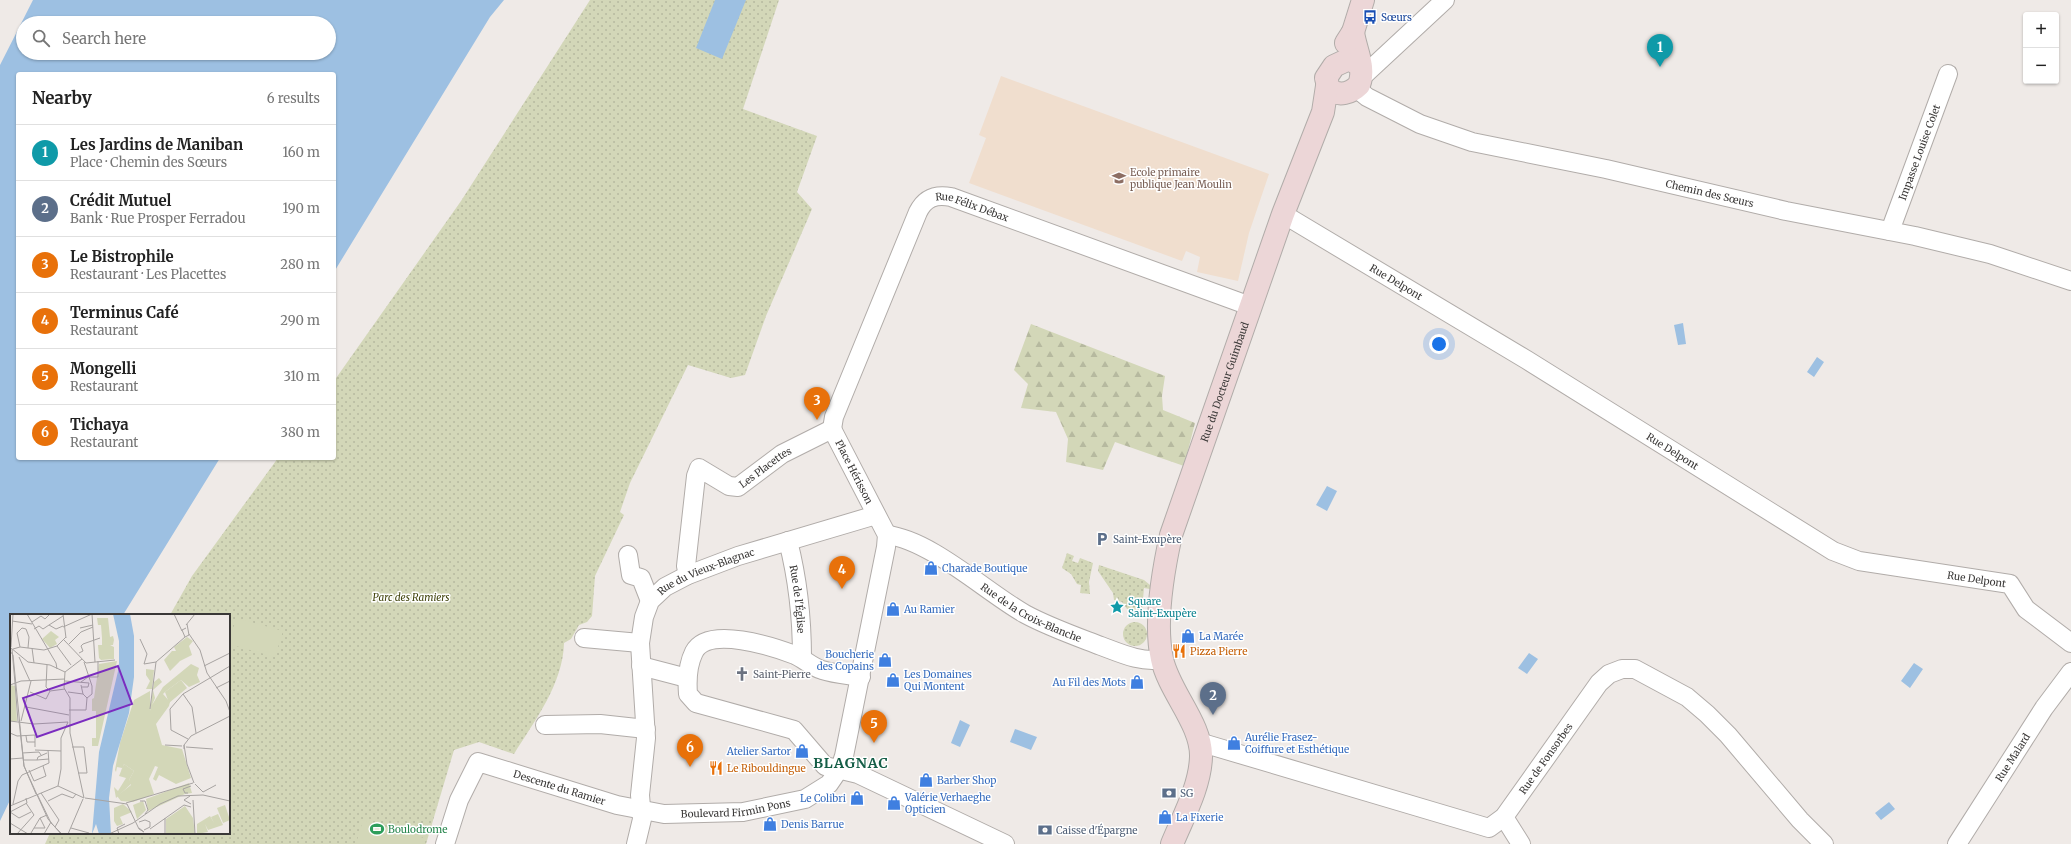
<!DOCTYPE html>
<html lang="en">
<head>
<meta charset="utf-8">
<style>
	body { margin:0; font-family:Merriweather,serif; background:#f6f6f6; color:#222 }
	.controls { position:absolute; right:12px; top:12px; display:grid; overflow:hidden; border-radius:4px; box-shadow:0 1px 3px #0004 }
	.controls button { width:36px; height:36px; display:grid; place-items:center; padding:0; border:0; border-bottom:1px solid #e0e0e0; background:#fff; color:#222; font:20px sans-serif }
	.you { position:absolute; left:1439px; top:344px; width:14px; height:14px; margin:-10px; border:3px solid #fff; border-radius:50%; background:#1a73e8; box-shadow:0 0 0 6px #1a73e833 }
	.badge { display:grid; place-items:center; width:26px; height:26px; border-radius:50%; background:#3c7761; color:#fff; font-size:13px; font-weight:700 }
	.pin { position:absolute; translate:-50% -33px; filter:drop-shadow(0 1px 2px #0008) }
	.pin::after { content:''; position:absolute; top:21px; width:14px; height:12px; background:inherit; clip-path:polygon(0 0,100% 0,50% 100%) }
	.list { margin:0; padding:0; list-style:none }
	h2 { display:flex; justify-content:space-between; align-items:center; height:52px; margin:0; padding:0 16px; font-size:17px }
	h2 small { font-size:13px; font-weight:400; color:#767676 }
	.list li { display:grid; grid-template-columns:26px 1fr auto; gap:12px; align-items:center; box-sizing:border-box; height:56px; padding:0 16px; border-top:1px solid #e0e0e0 }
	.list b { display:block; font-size:15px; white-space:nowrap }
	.list p { margin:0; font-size:13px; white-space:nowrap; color:#767676 }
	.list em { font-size:13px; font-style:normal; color:#767676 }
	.icon { flex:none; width:22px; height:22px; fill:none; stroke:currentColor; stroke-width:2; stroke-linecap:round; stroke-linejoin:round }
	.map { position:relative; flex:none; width:2071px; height:844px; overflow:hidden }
	.search { position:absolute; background:#fff; box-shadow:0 1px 3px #0004; left:16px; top:16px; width:320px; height:44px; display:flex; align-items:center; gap:10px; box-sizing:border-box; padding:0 14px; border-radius:22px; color:#767676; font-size:15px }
	.panel { position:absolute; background:#fff; box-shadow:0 1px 3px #0004; left:16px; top:72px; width:320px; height:388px; border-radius:4px }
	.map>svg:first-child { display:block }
</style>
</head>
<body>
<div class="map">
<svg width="2071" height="844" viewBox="0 0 2071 844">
	<defs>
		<pattern id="grass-dots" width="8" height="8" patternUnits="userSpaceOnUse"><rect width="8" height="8" fill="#d3d7b8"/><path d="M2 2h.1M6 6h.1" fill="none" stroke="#b6b99f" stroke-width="1.8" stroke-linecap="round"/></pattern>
		<pattern id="forest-firs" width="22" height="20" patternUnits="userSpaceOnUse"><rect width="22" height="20" fill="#d3d7b8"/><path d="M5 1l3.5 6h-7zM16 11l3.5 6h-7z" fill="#b6b99f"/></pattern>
	</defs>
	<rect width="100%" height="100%" fill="#efeae7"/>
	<!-- education -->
	<path fill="#f0dece" d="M 1001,76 L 1269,174 L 1249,233 L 1238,281 L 1197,272 L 1200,257 L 1186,251 L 1182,261 L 969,183 L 986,138 L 979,135 Z"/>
	<!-- grass -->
	<path fill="url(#grass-dots)" d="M 590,0 L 779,0 L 743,109 L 817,136 L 797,192 L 812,209 L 766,316 L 745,375 L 731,378 L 688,365 L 630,483 L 620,512 L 624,515 L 595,576 L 592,616 L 587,622 L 579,625 L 571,639 L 564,643 C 563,684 535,720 514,754 L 479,742 L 454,750 L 426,844 L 45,844 L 50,833 L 229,833 L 229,615 L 170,615 L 192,576 L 278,458 L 334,458 L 334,381 L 461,201 Z
		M 1067,553 L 1074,556 L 1072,561 L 1078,563 L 1080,558 L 1093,563 L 1089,582 L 1090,594 L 1080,593 L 1081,585 L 1077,584 L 1071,574 L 1062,568 Z
		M 1099,565 L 1144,580 L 1150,585 L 1150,589 L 1144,588 L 1142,611 L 1127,609 L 1122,602 L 1114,600 L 1113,593 L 1098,571 Z
		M1123 634a12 12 0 1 1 24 0a12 12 0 1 1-24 0Z"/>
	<!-- forest -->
	<path fill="url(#forest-firs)" d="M 1031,324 L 1165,376 L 1162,396 L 1163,410 L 1195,423 L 1184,466 L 1115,442 L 1103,470 L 1066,462 L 1068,439 L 1056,412 L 1021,408 L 1028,384 L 1014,370 Z"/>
	<!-- garden -->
	<path fill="#d3d7b8" d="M 236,618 L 283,631 L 275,657 L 229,644 Z
		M 363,820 L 424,838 L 422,844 L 356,844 Z"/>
	<!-- water -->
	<path fill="#9dc0e2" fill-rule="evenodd" d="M 33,0 L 504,0 L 490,17 L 334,272 L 334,74 L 18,74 L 18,458 L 220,458 L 123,615 L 11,615 L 11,798 L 0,821 L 0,65 ZM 23,23 L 329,23 L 329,53 L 23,53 Z
		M 715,0 L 746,0 L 722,59 L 696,48 Z
		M 1683,323 L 1686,344 L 1678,345 L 1674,325 Z
		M 1817,357 L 1824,362 L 1814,377 L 1807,372 Z
		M 1327,486 L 1337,491 L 1327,511 L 1316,505 Z
		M 1529,653 L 1538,659 L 1527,674 L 1518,668 Z
		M 1914,663 L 1923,669 L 1910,688 L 1901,681 Z
		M 960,720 L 970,725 L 960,747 L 951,743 Z
		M 1015,729 L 1037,737 L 1031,750 L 1010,742 Z
		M 1889,802 L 1895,809 L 1881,820 L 1875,813 Z"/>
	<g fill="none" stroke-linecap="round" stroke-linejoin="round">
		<defs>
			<g id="minor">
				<path d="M 1361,78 L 1445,0"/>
				<path id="s1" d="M 1356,88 L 1367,97 L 1420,124 L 1472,142 L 1606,169 L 1786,211 L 1915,236 L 1990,254 L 2071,281"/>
				<path id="s2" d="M 1283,214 L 1527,360 L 1833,551 L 1859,561 L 2010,584 L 2026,609 L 2071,643"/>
				<path id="s3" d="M 1890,231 L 1948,74"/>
				<path id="s4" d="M 832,429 L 834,417 L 918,212 C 925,198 935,194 951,197 L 1250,306"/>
				<path id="s5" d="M 887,535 C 931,540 986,592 1025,614 C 1049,627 1075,636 1101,646 C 1120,653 1141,663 1162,659"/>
				<path id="s6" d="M 788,541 C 798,580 802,618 802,658"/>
				<path d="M 628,555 L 631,575 L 641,578 L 650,601"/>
				<path id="s7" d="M 688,575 L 686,566 L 696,476 L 699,468 L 729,486 L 738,487 L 782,454 L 832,429"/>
				<path d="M 584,638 L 640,643"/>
				<path d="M 641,666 L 687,678"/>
				<path d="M 861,677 C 848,675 834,674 822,670 C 812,667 804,659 795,655 C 774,647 708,625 694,652 C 688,664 687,681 688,694 L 696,703 L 794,730 L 825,766 L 858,774 L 1005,844"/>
				<path d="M 545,725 L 600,724 L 646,729"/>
				<path id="s8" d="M 1199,742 L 1489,828 L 1504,817 L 1599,683 L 1609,674 L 1622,669 L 1635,669 L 1687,697 L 1707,714 L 1728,735 L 1800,820 L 1824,844"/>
				<path d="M 1504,817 L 1521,844"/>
				<path id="s9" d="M 445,844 L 459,800 L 478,762 L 617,805 L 664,814 L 743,812 L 805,799 L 829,784 L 840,768 L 844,756 L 886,547 L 887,535 L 832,429"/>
				<path id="s10" d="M 636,844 L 642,819 L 640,795 L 646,738 L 640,643 L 644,617 L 650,601 L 665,587 L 688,575 L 738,556 L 876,515"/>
				<path id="s11" d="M 1957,844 L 2044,708 L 2071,672"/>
			</g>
			<g id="secondary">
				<path d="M 1353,32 C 1355,49 1366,67 1359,85 C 1351,93 1339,97 1329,89 L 1326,78 L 1334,66 L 1349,59 L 1361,66"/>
				<path d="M 1346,43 L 1353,32 L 1363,0"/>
				<path id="s12" d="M 1172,844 C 1183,817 1200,787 1201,757 C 1202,724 1169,692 1162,659 C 1154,622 1163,571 1171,535 L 1283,214 L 1323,112 L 1327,86"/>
			</g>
		</defs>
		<!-- minor casing -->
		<use href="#minor" stroke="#b1aca9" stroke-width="20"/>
		<!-- secondary casing -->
		<use href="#secondary" stroke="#b1aca9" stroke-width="24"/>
		<!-- minor -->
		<use href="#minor" stroke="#fff" stroke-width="18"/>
		<!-- secondary -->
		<use href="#secondary" stroke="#ecd6d7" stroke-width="22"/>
	</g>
	<!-- icons -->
	<defs>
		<symbol id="bus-bare" viewBox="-9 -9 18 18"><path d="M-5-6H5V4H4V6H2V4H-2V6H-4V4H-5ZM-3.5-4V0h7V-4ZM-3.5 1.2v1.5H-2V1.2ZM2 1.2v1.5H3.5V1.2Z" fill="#1a4fb4" stroke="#fff" stroke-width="2.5" paint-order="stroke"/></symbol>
		<symbol id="school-bare" viewBox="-9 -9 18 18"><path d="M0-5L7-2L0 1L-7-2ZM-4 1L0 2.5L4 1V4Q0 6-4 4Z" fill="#8d6e63" stroke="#fff" stroke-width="2.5" paint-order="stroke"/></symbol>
		<symbol id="parking-bare" viewBox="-9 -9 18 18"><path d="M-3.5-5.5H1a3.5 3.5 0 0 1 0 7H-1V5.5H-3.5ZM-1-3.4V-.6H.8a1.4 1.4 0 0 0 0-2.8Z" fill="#5c6f8a" stroke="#fff" stroke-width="2.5" paint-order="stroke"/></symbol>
		<symbol id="shop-bare" viewBox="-9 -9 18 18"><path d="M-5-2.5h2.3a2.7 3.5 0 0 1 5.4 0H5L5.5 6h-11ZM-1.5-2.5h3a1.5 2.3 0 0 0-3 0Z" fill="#3f7fe0" stroke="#fff" stroke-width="2.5" paint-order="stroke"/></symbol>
		<symbol id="sight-bare" viewBox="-9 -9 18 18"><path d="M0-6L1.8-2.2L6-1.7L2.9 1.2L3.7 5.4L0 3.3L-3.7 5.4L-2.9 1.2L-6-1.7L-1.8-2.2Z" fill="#0f9aa8" stroke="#fff" stroke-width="2.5" paint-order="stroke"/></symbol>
		<symbol id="restaurant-bare" viewBox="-9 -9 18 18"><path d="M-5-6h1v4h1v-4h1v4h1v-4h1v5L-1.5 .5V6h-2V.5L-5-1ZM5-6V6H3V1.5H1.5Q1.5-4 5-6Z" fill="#e8710a" stroke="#fff" stroke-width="2.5" paint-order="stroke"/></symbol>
		<symbol id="church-bare" viewBox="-9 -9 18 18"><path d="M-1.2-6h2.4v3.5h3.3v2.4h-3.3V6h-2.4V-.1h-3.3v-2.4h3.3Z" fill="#6b7280" stroke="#fff" stroke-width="2.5" paint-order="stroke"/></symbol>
		<symbol id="bank-bare" viewBox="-9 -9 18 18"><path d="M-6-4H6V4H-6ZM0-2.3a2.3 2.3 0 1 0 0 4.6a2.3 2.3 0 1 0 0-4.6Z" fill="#5c6f8a" stroke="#fff" stroke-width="2.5" paint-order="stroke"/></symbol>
		<symbol id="stadium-bare" viewBox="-9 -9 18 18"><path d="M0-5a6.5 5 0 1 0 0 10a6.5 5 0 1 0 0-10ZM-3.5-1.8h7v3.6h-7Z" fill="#2e9e5b" stroke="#fff" stroke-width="2.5" paint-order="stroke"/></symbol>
	</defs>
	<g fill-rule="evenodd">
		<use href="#bus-bare" x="1360" y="7" width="20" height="20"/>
		<use href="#school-bare" x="1109" y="168" width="20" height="20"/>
		<use href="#parking-bare" x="1092" y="529" width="20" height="20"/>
		<use href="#shop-bare" x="921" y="558" width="20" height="20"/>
		<use href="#sight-bare" x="1107" y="597" width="20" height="20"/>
		<use href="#shop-bare" x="883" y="599" width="20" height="20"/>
		<use href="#shop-bare" x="1178" y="626" width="20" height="20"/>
		<use href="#restaurant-bare" x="1169" y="641" width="20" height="20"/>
		<use href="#shop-bare" x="875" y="650" width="20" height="20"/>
		<use href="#church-bare" x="732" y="664" width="20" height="20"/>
		<use href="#shop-bare" x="883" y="670" width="20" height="20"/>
		<use href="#shop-bare" x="1127" y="672" width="20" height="20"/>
		<use href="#shop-bare" x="1224" y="733" width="20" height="20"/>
		<use href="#shop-bare" x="792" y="741" width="20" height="20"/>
		<use href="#restaurant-bare" x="706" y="758" width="20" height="20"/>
		<use href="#shop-bare" x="916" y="770" width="20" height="20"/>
		<use href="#bank-bare" x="1159" y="783" width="20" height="20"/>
		<use href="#shop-bare" x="847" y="788" width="20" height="20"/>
		<use href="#shop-bare" x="884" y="793" width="20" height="20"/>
		<use href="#shop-bare" x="1155" y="807" width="20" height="20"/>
		<use href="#shop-bare" x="760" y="814" width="20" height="20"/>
		<use href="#stadium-bare" x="367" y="819" width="20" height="20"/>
		<use href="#bank-bare" x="1035" y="820" width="20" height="20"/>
	</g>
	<g text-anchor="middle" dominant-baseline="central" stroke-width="3" stroke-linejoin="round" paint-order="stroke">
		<!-- transit labels -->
		<g font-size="10" fill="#164399" stroke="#fff" text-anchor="start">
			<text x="1381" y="17">Sœurs</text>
		</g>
		<!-- street labels -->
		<g font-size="10" fill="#3a3837" stroke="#fff">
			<text stroke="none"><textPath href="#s3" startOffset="84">Impasse Louise Colet</textPath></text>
			<text stroke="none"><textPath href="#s1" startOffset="372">Chemin des Sœurs</textPath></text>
			<text stroke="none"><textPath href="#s4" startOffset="296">Rue Félix Débax</textPath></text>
			<text stroke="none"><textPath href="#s2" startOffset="132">Rue Delpont</textPath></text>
			<text stroke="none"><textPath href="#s12" startOffset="486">Rue du Docteur Guimbaud</textPath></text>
			<text stroke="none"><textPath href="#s2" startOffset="456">Rue Delpont</textPath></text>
			<text stroke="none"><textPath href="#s7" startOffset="186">Les Placettes</textPath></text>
			<text transform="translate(854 472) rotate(63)">Place Hérisson</text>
			<text stroke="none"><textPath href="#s10" startOffset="310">Rue du Vieux-Blagnac</textPath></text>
			<text stroke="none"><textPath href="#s2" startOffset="792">Rue Delpont</textPath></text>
			<text stroke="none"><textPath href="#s6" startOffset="59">Rue de l'Église</textPath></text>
			<text stroke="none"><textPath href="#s5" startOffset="165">Rue de la Croix-Blanche</textPath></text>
			<text stroke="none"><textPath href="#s8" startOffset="393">Rue de Fonsorbes</textPath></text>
			<text stroke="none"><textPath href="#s11" startOffset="103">Rue Malard</textPath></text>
			<text stroke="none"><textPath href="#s9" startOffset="174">Descente du Ramier</textPath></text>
			<text stroke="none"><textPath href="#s9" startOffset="354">Boulevard Firmin Pons</textPath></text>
		</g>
		<!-- education labels -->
		<g font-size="10" fill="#785e54" stroke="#fff" text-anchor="start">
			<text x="1130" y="172">Ecole primaire<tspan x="1130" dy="12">publique Jean Moulin</tspan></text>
		</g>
		<!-- service labels -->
		<g font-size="10" fill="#4e5e75" stroke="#fff" text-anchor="start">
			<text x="1113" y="539">Saint-Exupère</text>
			<text x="1180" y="793">SG</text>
			<text x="1056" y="830">Caisse d'Épargne</text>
		</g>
		<!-- shop labels -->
		<g font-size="10" fill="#366cbe" stroke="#fff" text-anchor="start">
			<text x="942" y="568">Charade Boutique</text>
			<text x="904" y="609">Au Ramier</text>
			<text x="1199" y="636">La Marée</text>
			<text x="874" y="654" text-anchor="end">Boucherie<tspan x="874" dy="12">des Copains</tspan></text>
			<text x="904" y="674">Les Domaines<tspan x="904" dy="12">Qui Montent</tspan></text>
			<text x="1126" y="682" text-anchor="end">Au Fil des Mots</text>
			<text x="1245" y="737">Aurélie Frasez-<tspan x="1245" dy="12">Coiffure et Esthétique</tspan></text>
			<text x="791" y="751" text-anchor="end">Atelier Sartor</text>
			<text x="937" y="780">Barber Shop</text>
			<text x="905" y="797">Valérie Verhaeghe<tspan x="905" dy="12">Opticien</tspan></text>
			<text x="846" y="798" text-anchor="end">Le Colibri</text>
			<text x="1176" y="817">La Fixerie</text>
			<text x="781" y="824">Denis Barrue</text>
		</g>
		<!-- park labels -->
		<g font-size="10" font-style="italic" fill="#40430c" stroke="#fff">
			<text x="411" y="597">Parc des Ramiers</text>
		</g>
		<!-- culture labels -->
		<g font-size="10" fill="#0d838f" stroke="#fff" text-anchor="start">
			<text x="1128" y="601">Square<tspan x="1128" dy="12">Saint-Exupère</tspan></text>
		</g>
		<!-- food labels -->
		<g font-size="10" fill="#c56008" stroke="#fff" text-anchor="start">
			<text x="1190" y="651">Pizza Pierre</text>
			<text x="727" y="768">Le Ribouldingue</text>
		</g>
		<!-- worship labels -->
		<g font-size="10" fill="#5b616d" stroke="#fff" text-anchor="start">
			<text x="753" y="674">Saint-Pierre</text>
		</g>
		<!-- leisure labels -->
		<g font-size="10" fill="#27864d" stroke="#fff" text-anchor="start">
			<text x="388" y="829">Boulodrome</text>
		</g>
		<!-- district labels -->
		<g font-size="14" font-weight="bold" letter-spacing="1" fill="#155e47" stroke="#fff">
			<text x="851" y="763">BLAGNAC</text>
		</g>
	</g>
	<!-- overview -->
	<g transform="translate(10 614)">
		<rect width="220" height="220" fill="#efeae7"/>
		<path d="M 107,47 L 88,132 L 82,132 L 82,124 L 86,124 L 86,97 L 82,97 L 82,85 L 84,84 L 89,50 ZM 181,50 L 189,54 L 187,61 L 190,68 L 179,73 L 171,66 L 155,78 L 153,80 L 160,88 L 159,92 L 146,110 L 152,131 L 172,135 L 181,164 L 166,170 L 149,161 L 146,167 L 143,165 L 148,153 L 145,152 L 139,165 L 144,180 L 123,188 L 111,187 L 107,182 L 121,171 L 119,166 L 124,157 L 114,150 L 111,159 L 112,154 L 107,153 L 106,158 L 105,156 L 110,129 L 124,86 L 140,77 L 140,97 L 144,68 L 149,64 L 152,68 L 143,76 L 145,84 L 142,91 L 153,73 ZM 136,55 L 144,56 L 142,75 L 136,75 L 140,67 L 136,61 ZM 179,169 L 182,179 L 175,180 L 138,197 L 136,185 ZM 133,187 L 136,196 L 127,205 L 123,191 ZM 113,190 L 122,198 L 110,203 L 113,210 L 107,212 L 104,207 L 104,194 Z" fill="#d3d7b8"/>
		<path d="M 114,150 L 124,157 L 119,166 L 122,169 L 106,184 L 104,173 L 108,177 L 116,164 L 109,162 Z" fill="#d3d7b8"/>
		<path d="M 41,17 L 49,23 L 45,26 L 47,30 L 40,34 L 32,25 Z" fill="#d3d7b8"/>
		<path d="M 87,4 L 98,4 L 100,23 L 103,22 L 104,26 L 103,31 L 100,31 L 104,33 L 104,45 L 91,46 L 89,44 L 88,31 L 92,31 L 92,24 L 91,11 L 88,11 ZM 177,23 L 183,27 L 179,32 L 182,41 L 170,47 L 160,57 L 154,46 L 162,37 L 166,37 L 164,33 ZM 171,66 L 177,74 L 159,89 L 155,78 ZM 0,71 L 5,72 L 7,107 L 0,107 ZM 215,191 L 220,206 L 213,209 L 207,194 ZM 175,192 L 183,204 L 185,220 L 156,220 L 156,205 ZM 208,200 L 213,211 L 198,216 L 195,210 L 198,218 L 187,220 L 187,210 L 200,202 L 204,209 L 201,203 Z" fill="#d3d7b8"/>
		<path d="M 103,0 L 120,0 L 124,22 L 124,63 L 119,99 L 103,152 L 99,184 L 101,220 L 89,220 L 86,210 L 82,220 L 89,138 L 109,53 L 109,27 Z" fill="#9dc0e2"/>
		<path fill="none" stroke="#a7a3a1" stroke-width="1" d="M 17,0 L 46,49 L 47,55M 53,0 L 56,24M 82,0 L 85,48M 164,0 L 172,17M 2,7 L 22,10M 22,8 L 31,2 L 35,5 L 40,0M 39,11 L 53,2M 176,11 L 185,0M 53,13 L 82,0M 70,14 L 83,11M 176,14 L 172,16 L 175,23 L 179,21 L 177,10M 24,15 L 29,12 L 33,15 L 39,11 L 46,15 L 53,12M 179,20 L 190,36 L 197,59 L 216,87 L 220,98M 130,25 L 137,40 L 134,50 L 146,48M 54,26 L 76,49 L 105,46M 59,30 L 71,18 L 83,13M 47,32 L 61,51M 1,33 L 3,0M 10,33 L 7,19 L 12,14 L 16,15 L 19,23 L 18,34M 1,34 L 18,48 L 40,51 L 55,58 L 54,74 L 60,84 L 60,119 L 74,184M 22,34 L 24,49M 2,35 L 5,69M 3,35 L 10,33 L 34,36 L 47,32 L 56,23M 0,37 L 3,41 L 14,152 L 38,205 L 51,220M 69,39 L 73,37 L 71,32 L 73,30 L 90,24M 9,43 L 20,67M 74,48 L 82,72 L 82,80 L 77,84M 37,51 L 36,73 L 40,77M 194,52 L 220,39M 55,58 L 72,45M 55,67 L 79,69 L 78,73 L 72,73M 71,68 L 78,63 L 88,63 L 88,47M 5,69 L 8,107M 0,71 L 11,67 L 55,65M 71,71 L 73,80 L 77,84M 206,74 L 220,67M 40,77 L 55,75M 20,78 L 36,85 L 40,77M 58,78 L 73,80M 173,80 L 160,95 L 161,116 L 178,125M 16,93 L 59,101M 140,95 L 146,48 L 175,23M 59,96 L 76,96 L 77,84M 0,107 L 24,110 L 58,108M 9,107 L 14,152 L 26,180M 11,107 L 21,67M 0,119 L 7,122 L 25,121 L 25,133M 186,119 L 182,93 L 173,80 L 220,52M 16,122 L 17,128 L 25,128M 155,131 L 172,132M 174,131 L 181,122 L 220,102M 62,133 L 74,133 L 77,159 L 68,159M 176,133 L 203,135M 174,135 L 174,131 L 177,150 L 184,169M 25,136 L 51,137M 12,139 L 29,138 L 31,141M 0,145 L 13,144M 13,146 L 27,146 L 28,143 L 37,139M 27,146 L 39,145M 19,156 L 24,167 L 36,162 L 33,152M 185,170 L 193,178 L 206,171M 48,172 L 51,155 L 51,124 L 58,108M 31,179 L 49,206 L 45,213M 178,179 L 175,179 L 173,175 L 181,172M 27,180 L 41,209 L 52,220M 180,182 L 174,186 L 181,190M 75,184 L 117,190 L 129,215 L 134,218 L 129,214M 183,186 L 185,220M 38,187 L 52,180 L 63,184 L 66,180M 130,187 L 135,187 L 138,196 L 135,200M 116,189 L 183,169M 3,190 L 8,167 L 12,161 L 39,149 L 38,136M 0,192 L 48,172 L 74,184M 0,198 L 17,189 L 16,184M 0,198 L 9,204 L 21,198M 155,204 L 155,220M 129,208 L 135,206 L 140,208 L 140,213 L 134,216M 0,209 L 18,220M 24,214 L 35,214 L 30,204M 61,214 L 79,219M 140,215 L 174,191 L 181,193M 21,219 L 30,204 L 37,201M 7,220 L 24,201 L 16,189M 34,220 L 41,208M 58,220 L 73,185M 99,220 L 123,209 L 150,190 L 168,182 L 193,181 L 220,187M 109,220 L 107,214 L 115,210"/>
		<path fill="#7b2cbf" fill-opacity="0.15" stroke="#7b2cbf" stroke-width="2" d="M 108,52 L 122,90 L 27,123 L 13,84 Z"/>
		<rect width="220" height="220" fill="none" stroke="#3a3837" stroke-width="2"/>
	</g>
</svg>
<div class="controls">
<button>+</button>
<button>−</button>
</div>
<div class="you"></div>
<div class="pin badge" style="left:1660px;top:67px;background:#0f9aa8">1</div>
<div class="pin badge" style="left:1213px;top:715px;background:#5c6f8a">2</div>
<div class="pin badge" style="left:817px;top:420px;background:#e8710a">3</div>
<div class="pin badge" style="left:842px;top:589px;background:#e8710a">4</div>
<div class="pin badge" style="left:874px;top:743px;background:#e8710a">5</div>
<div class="pin badge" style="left:690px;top:767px;background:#e8710a">6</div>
<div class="search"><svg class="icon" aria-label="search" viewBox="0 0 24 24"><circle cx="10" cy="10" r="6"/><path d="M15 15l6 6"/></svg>Search here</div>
<section class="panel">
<h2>Nearby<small>6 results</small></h2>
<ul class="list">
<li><span class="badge" style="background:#0f9aa8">1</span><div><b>Les Jardins de Maniban</b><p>Place · Chemin des Sœurs</p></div><em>160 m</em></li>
<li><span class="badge" style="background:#5c6f8a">2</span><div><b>Crédit Mutuel</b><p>Bank · Rue Prosper Ferradou</p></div><em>190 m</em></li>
<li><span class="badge" style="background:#e8710a">3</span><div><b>Le Bistrophile</b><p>Restaurant · Les Placettes</p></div><em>280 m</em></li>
<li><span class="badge" style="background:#e8710a">4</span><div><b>Terminus Café</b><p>Restaurant</p></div><em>290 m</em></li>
<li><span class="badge" style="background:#e8710a">5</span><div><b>Mongelli</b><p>Restaurant</p></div><em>310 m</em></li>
<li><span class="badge" style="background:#e8710a">6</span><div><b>Tichaya</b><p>Restaurant</p></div><em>380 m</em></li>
</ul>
</section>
</div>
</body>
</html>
